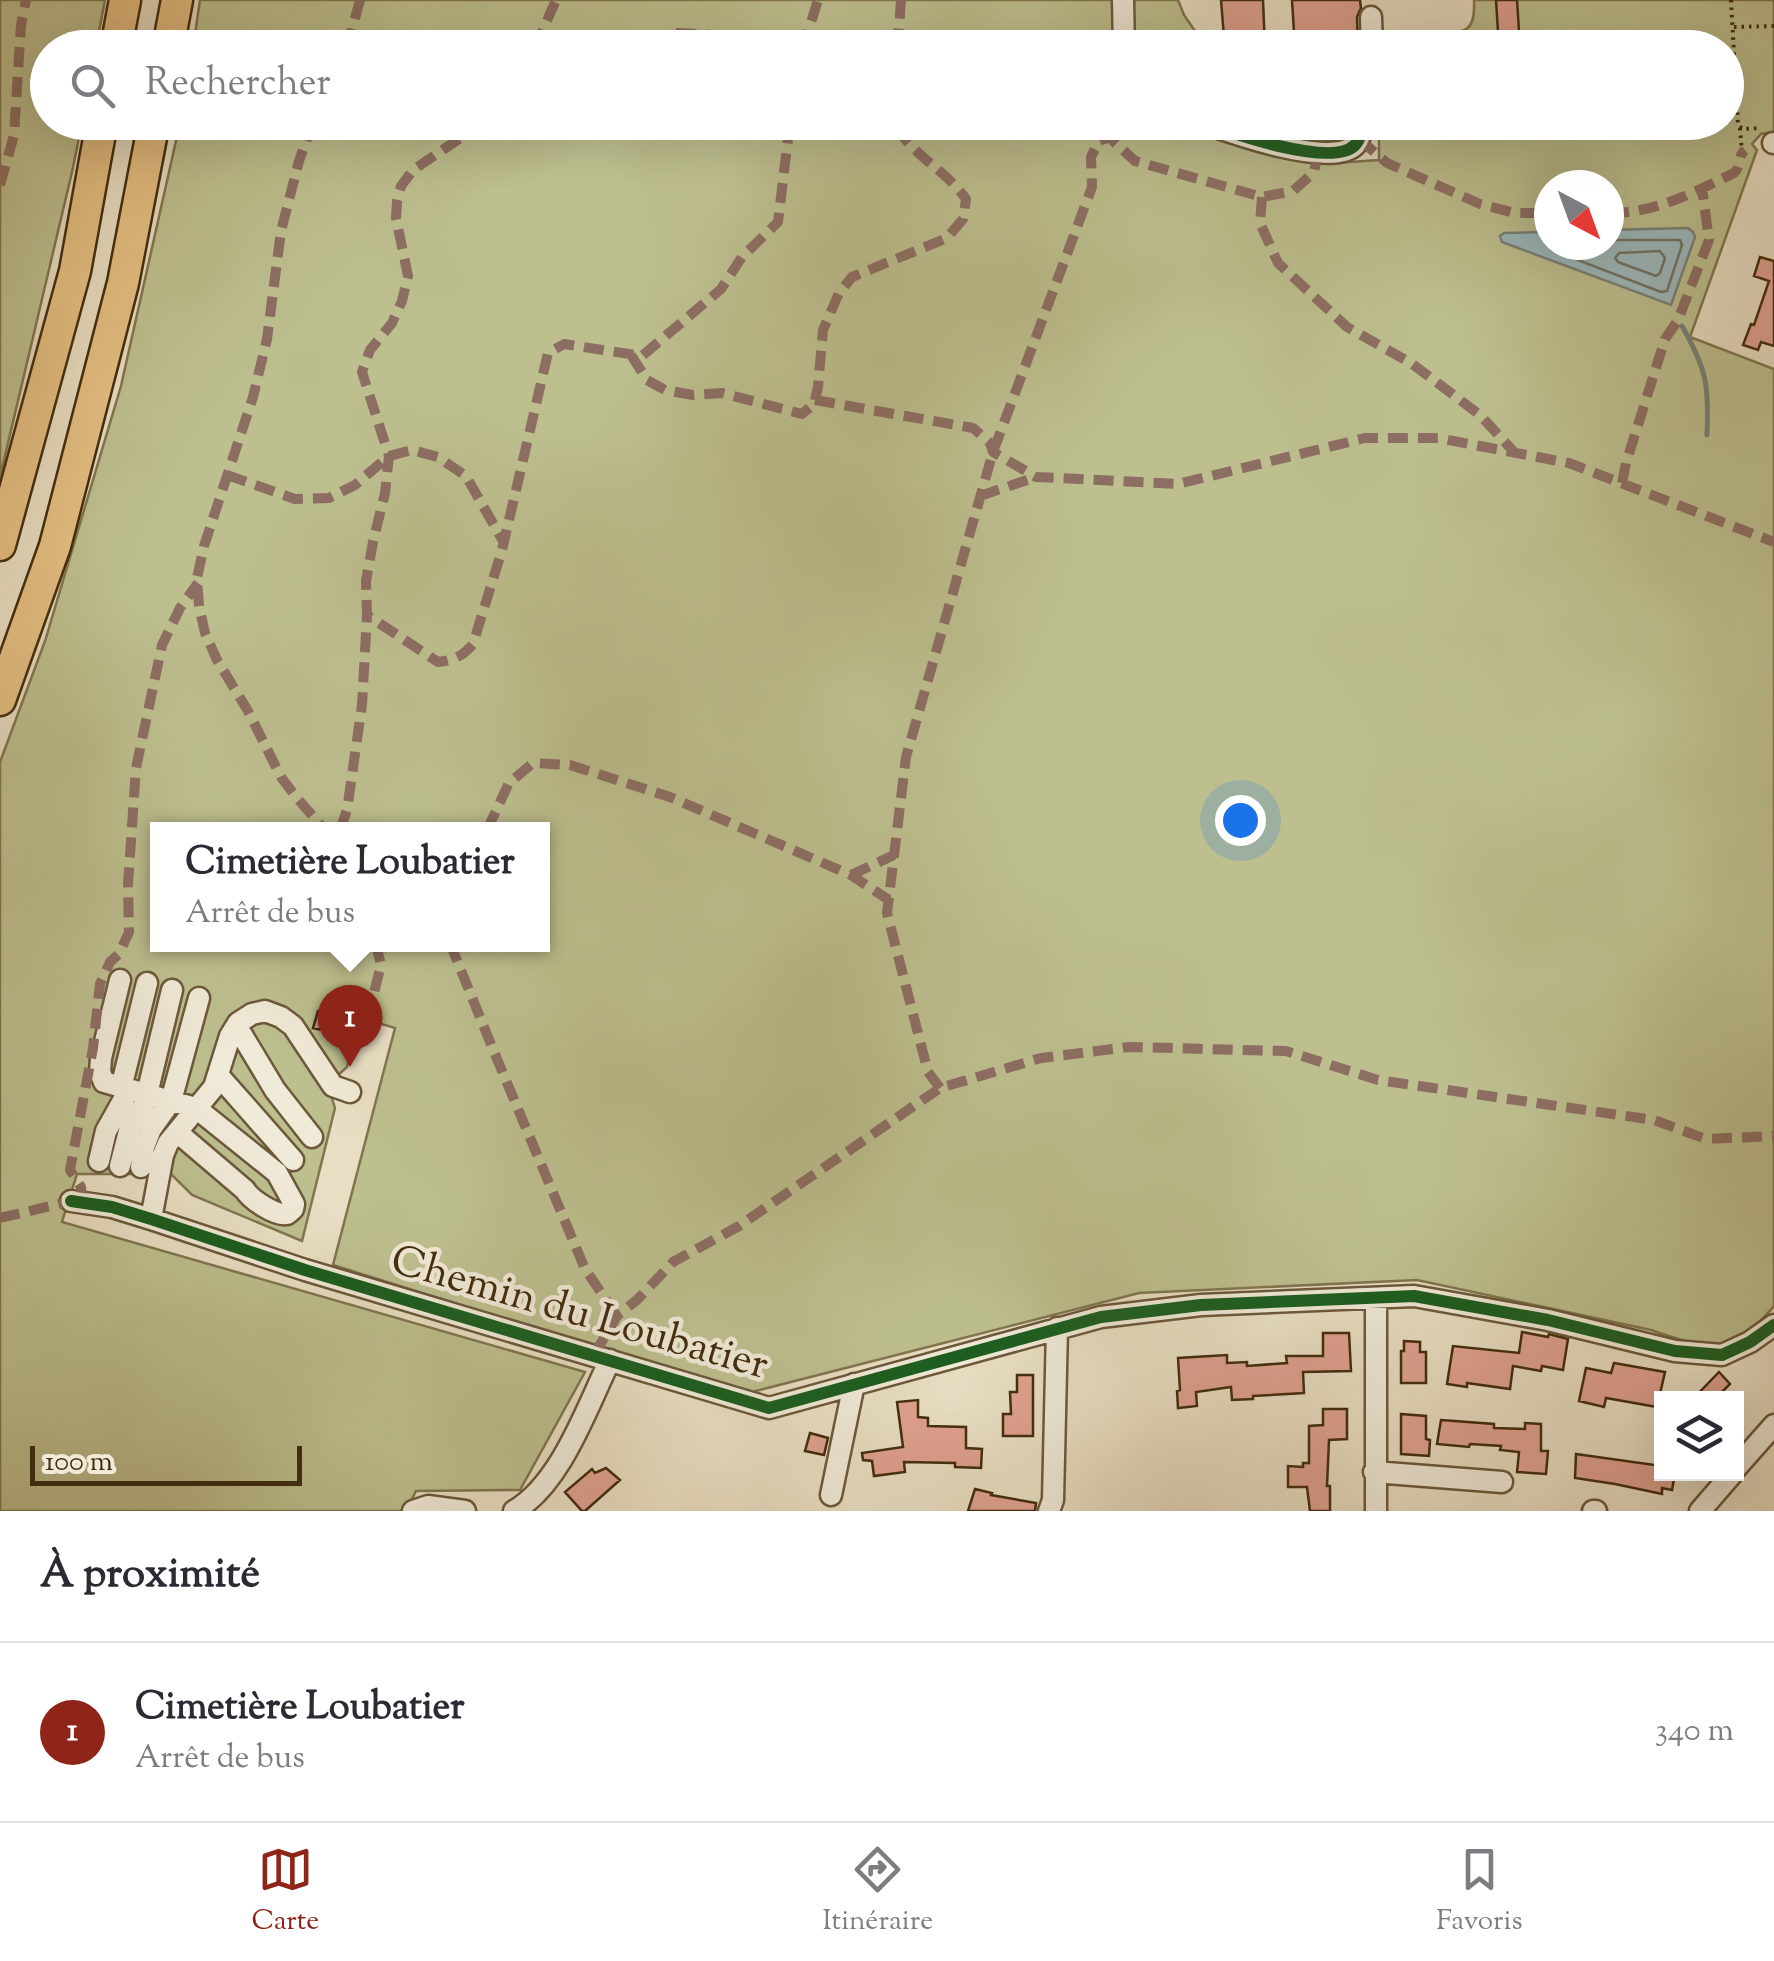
<!DOCTYPE html>
<html lang="fr">
<head>
<meta charset="utf-8">
<style>
	body { margin:0; font-family:"Sorts Mill Goudy",serif; background:#f7f7f7; color:#2b2b33 }
	.controls { position:absolute; right:30px; bottom:30px; display:grid; overflow:hidden; border-radius:0px; box-shadow:0 10px 40px #0002 }
	.controls button { width:90px; height:90px; display:grid; place-items:center; padding:0; border:0; border-bottom:2px solid #e1e1e2; background:#fff; color:#2b2b33; font:50px sans-serif }
	.compass { position:absolute; left:1534px; top:170px; width:90px; height:90px; border-radius:50%; background:#fff; box-shadow:0 10px 40px #0002; rotate:139deg }
	.scale { position:absolute; left:30px; bottom:25px; width:272px; box-sizing:border-box; padding-left:10px; border:5px solid #422d0e; border-top:0; font-size:28px; line-height:35px; white-space:nowrap; color:#422d0e; -webkit-text-stroke:8px #f0ead8; paint-order:stroke }
	.you { position:absolute; left:1240px; top:820px; width:35px; height:35px; margin:-25px; border:8px solid #fff; border-radius:50%; background:#1a73e8; box-shadow:0 0 0 15px #1a73e833 }
	.badge { display:grid; place-items:center; width:65px; height:65px; border-radius:50%; background:#8f2418; color:#fff; font-size:32px; font-weight:700 }
	.pin { position:absolute; translate:-50% -82px; filter:drop-shadow(0 2px 5px #0008) }
	.pin::after { content:''; position:absolute; top:52px; width:35px; height:30px; background:inherit; clip-path:polygon(0 0,100% 0,50% 100%) }
	.popup { position:absolute; left:150px; top:822px; width:400px; height:130px; box-sizing:border-box; display:grid; place-content:center; border-radius:0px; background:#fff; filter:drop-shadow(0 2px 8px #0005); font-size:32px; white-space:nowrap; color:#7c7c81 }
	.popup b { font-size:38px; color:#2b2b33 }
	.popup::after { content:''; position:absolute; left:50%; top:100%; margin-left:-20px; border:20px solid transparent; border-top-color:#fff }
	.list { margin:0; padding:0; list-style:none }
	h2 { display:flex; justify-content:space-between; align-items:center; height:130px; margin:0; padding:0 40px; font-size:42px }
	h2 small { font-size:32px; font-weight:400; color:#7c7c81 }
	.list li { display:grid; grid-template-columns:65px 1fr auto; gap:30px; align-items:center; box-sizing:border-box; height:180px; padding:0 40px; border-top:2px solid #e1e1e2 }
	.list b { display:block; font-size:38px; white-space:nowrap }
	.list p { margin:0; font-size:32px; white-space:nowrap; color:#7c7c81 }
	.list em { font-size:32px; font-style:normal; color:#7c7c81 }
	.icon { flex:none; width:55px; height:55px; fill:none; stroke:currentColor; stroke-width:2; stroke-linecap:round; stroke-linejoin:round }
	.map { position:relative; flex:none; width:1774px; height:1511px; overflow:hidden }
	.search { position:absolute; background:#fff; box-shadow:0 10px 40px #0002; left:30px; right:30px; top:30px; height:110px; display:flex; align-items:center; gap:25px; box-sizing:border-box; padding:0 35px; border-radius:55px; color:#7c7c81; font-size:38px }
	.sheet { height:310px; background:#fff }
	nav { display:flex; justify-content:space-around; align-items:center; box-sizing:border-box; height:140px; border-top:2px solid #e1e1e2; background:#fff; font-size:28px; color:#7c7c81 }
	nav a { display:grid; justify-items:center; gap:5px }
	nav .on { color:#8f2418 }
	.map>svg:first-child { display:block }
</style>
</head>
<body>
<div class="map">
<svg width="1774" height="1511" viewBox="0 0 1774 1511">
	<rect width="100%" height="100%" fill="#e8dec3"/>
	<filter id="stains"><feTurbulence type="fractalNoise" baseFrequency=".002" numOctaves="4"/><feColorMatrix values="0 0 0 0 .2 0 0 0 0 .09 0 0 0 0 .02 0 0 0 .5 -.17"/></filter>
	<radialGradient id="worn" r=".72"><stop offset=".6" stop-color="#630" stop-opacity="0"/><stop offset="1" stop-color="#630" stop-opacity=".3"/></radialGradient>
	<!-- green -->
	<path fill="#bdbf8f" stroke="#80764e" stroke-width="2.5" fill-rule="evenodd" d="M 0,0 L 105,0 L 96,47 L 48,48 L 48,122 L 82,123 L 72,172 L 0,477 Z
		M 200,0 L 1114,0 L 1116,48 L 193,48 Z
		M 1131,0 L 1178,0 L 1184,15 L 1206,47 L 1133,47 Z
		M 1474,0 L 1774,0 L 1774,132 L 1761,134 L 1752,144 L 1757,150 L 1690,337 L 1774,369 L 1774,1306 C 1732,1355 1707,1350 1651,1330 L 1417,1280 L 1139,1293 L 744,1394 L 333,1265 L 395,1028 L 359,1017 L 347,1067 L 336,1077 L 331,1095 L 335,1108 L 302,1241 L 192,1195 L 171,1174 L 77,1174 L 62,1222 L 585,1372 L 520,1490 L 416,1491 L 406,1511 L 0,1511 L 0,762 L 45,641 L 121,386 L 180,123 L 1172,122 L 1258,152 L 1319,164 L 1379,160 L 1379,133 L 1459,127 L 1459,123 L 1726,122 L 1726,48 L 1429,47 L 1429,32 C 1460,31 1476,39 1474,0 ZM 1549,185 L 1609,185 L 1609,245 L 1549,245 ZM 158,830 L 542,830 L 542,944 L 158,944 Z
		M 1245,123 L 1292,123 C 1311,132 1331,119 1350,132 C 1326,153 1280,136 1251,131 Z"/>
	<!-- water -->
	<path fill="#9bb9be" stroke="#778178" stroke-width="2.5" d="M 1688,228 L 1693,232 L 1695,237 L 1671,305 L 1502,242 L 1500,236 L 1504,233 L 1549,232 L 1549,245 L 1609,245 L 1609,230 Z"/>
	<g fill="none" stroke-linecap="round" stroke-linejoin="round">
		<!-- shore -->
		<path stroke="#6e7366" stroke-width="2.5" d="M 1549,243 L 1552,250 L 1661,292 L 1667,291 L 1682,245 L 1680,240 L 1609,240
			M 1660,251 L 1665,258 L 1660,273 L 1656,276 L 1618,262 L 1615,258 L 1619,253 Z"/>
		<!-- stream -->
		<path stroke="#778178" stroke-width="5" d="M 1682,326 C 1707,370 1709,385 1707,435"/>
	</g>
	<!-- building -->
	<path fill="#dfa190" stroke="#422d0e" stroke-width="2.5" d="M 1221,0 L 1263,0 L 1265,48 L 1241,48 L 1241,36 L 1224,37 Z
		M 1292,0 L 1360,0 L 1361,8 L 1357,17 L 1358,48 L 1295,48 Z
		M 1496,0 L 1517,0 L 1519,31 L 1498,32 Z
		M 1760,257 L 1774,261 L 1774,346 L 1761,342 L 1758,350 L 1743,345 L 1751,324 L 1754,325 L 1769,281 L 1754,276 Z
		M 318,1011 L 353,1020 L 347,1043 L 329,1039 L 331,1032 L 313,1028 Z
		M 1522,1332 L 1548,1337 L 1549,1334 L 1568,1339 L 1563,1370 L 1542,1366 L 1541,1371 L 1513,1366 L 1510,1389 L 1467,1383 L 1467,1387 L 1447,1384 L 1453,1346 L 1519,1353 Z
		M 1323,1333 L 1349,1333 L 1351,1371 L 1303,1372 L 1304,1393 L 1253,1396 L 1253,1399 L 1232,1400 L 1231,1387 L 1196,1392 L 1197,1406 L 1178,1408 L 1177,1391 L 1180,1390 L 1178,1358 L 1227,1355 L 1227,1363 L 1247,1362 L 1247,1366 L 1287,1363 L 1286,1356 L 1323,1356 Z
		M 1404,1341 L 1420,1342 L 1420,1352 L 1426,1352 L 1426,1383 L 1401,1383 L 1401,1351 L 1404,1351 Z
		M 1614,1363 L 1665,1372 L 1657,1407 L 1606,1398 L 1604,1407 L 1579,1401 L 1586,1368 L 1611,1373 Z
		M 1719,1372 L 1730,1384 L 1716,1398 L 1694,1398 Z
		M 1017,1375 L 1033,1375 L 1033,1436 L 1003,1436 L 1003,1414 L 1011,1414 L 1010,1392 L 1017,1392 Z
		M 918,1400 L 918,1417 L 928,1418 L 928,1426 L 966,1427 L 966,1448 L 982,1449 L 981,1468 L 955,1467 L 955,1463 L 904,1462 L 905,1472 L 874,1476 L 872,1461 L 863,1460 L 862,1453 L 903,1447 L 897,1402 Z
		M 1323,1409 L 1347,1409 L 1347,1439 L 1329,1440 L 1327,1486 L 1330,1486 L 1330,1511 L 1310,1511 L 1307,1487 L 1288,1487 L 1288,1466 L 1303,1467 L 1303,1463 L 1309,1463 L 1309,1426 L 1323,1425 Z
		M 1401,1414 L 1426,1416 L 1426,1439 L 1430,1440 L 1429,1456 L 1401,1454 Z
		M 1441,1420 L 1494,1424 L 1494,1428 L 1525,1429 L 1525,1423 L 1541,1424 L 1541,1451 L 1548,1451 L 1546,1474 L 1517,1472 L 1519,1452 L 1500,1450 L 1501,1446 L 1470,1444 L 1469,1447 L 1437,1444 Z
		M 810,1433 L 828,1438 L 824,1455 L 805,1451 Z
		M 1576,1454 L 1662,1466 L 1662,1474 L 1675,1474 L 1672,1490 L 1662,1488 L 1662,1494 L 1615,1484 L 1575,1478 Z
		M 606,1468 L 620,1480 L 585,1511 L 582,1511 L 565,1492 L 592,1469 L 595,1473 Z
		M 975,1489 L 992,1493 L 991,1495 L 1036,1503 L 1035,1511 L 968,1511 Z"/>
	<g fill="none" stroke-linecap="round" stroke-linejoin="round">
		<defs>
			<path id="minor" d="M 1123,0 L 1124,48
				M 1371,17 L 1372,48
				M 1201,122 C 1229,132 1332,169 1355,145 C 1361,139 1361,130 1362,122
				M 1773,143 L 1774,143
				M 120,980 L 101,1058 L 100,1072 L 104,1082 L 196,1108 L 277,1173 L 294,1204 L 293,1209 C 291,1211 289,1213 287,1214 C 275,1216 250,1199 245,1190 L 177,1132
				M 235,1028 L 242,1035 L 275,1090 L 312,1137
				M 219,1076 L 293,1160
				M 121,1088 L 147,983
				M 99,1161 L 106,1131 L 129,1090
				M 120,1166 L 130,1127 L 144,1105 L 147,1094 L 172,990
				M 141,1167 L 144,1147 L 151,1129 L 171,1101 L 199,998
				M 71,1201 L 112,1207 L 151,1219 L 305,1270 L 769,1408 L 1101,1317 L 1201,1305 L 1414,1296 L 1548,1320 L 1675,1351 L 1722,1355 L 1750,1342 L 1774,1325
				M 151,1219 L 163,1155 L 168,1143 L 214,1087 L 230,1036 L 238,1023 L 252,1014 L 265,1011 L 281,1017 L 293,1026 L 333,1086 L 350,1092
				M 1376,1299 L 1376,1511
				M 1736,1468 L 1774,1425
				M 1374,1472 L 1502,1482
				M 831,1495 L 854,1384
				M 413,1511 L 428,1506 L 465,1511
				M 514,1511 C 561,1484 587,1407 610,1360
				M 1049,1511 L 1053,1500 L 1057,1328
				M 1593,1511 L 1596,1511
				M 1700,1511 L 1732,1474"/>
			<path id="highway" d="M 116,48 L 125,0
				M 168,48 L 177,0
				M 0,545 L 75,271 L 102,122
				M 0,700 L 55,546 L 123,283 L 154,122"/>
		</defs>
		<!-- minor casing -->
		<use href="#minor" stroke="#6c593b" stroke-width="25"/>
		<!-- highway casing -->
		<use href="#highway" stroke="#422d0e" stroke-width="35"/>
		<!-- path -->
		<path stroke="#422d0e" stroke-width="4" stroke-dasharray="2.5 5" stroke-linecap="butt" d="M 1731,0 L 1738,125 L 1743,129 L 1761,128
			M 1734,27 L 1774,26
			M 1740,128 L 1742,153"/>
		<!-- minor -->
		<use href="#minor" stroke="#f0ead8" stroke-width="20"/>
		<!-- highway -->
		<use href="#highway" stroke="#e4bf82" stroke-width="30"/>
		<!-- quiet -->
		<path stroke="#8d6e63" stroke-width="10" stroke-dasharray="20 10" stroke-linecap="butt" d="M 347,48 L 360,0
			M 535,48 L 556,0
			M 652,48 L 665,35 L 678,33 L 803,40
			M 799,48 L 808,32 L 818,0
			M 894,48 L 899,29 L 901,0
			M 313,122 L 299,161 L 281,231 L 267,339 L 253,397 L 204,546 L 197,578 L 199,606 L 205,633 L 217,660 L 248,711 L 281,777 L 296,797 L 325,830
			M 484,122 L 413,170 L 401,186 L 397,201 L 396,218 L 408,276 L 402,301 L 392,323 L 370,350 L 362,372 L 389,456 L 385,493 L 373,542 L 366,581 L 367,615 L 438,662 C 454,660 463,656 473,644 L 502,550 L 548,353 L 564,344 L 642,356 L 721,289 L 742,257 L 778,222 L 790,122
			M 1359,139 L 1387,163 L 1480,204 L 1515,213 L 1549,213
			M 0,185 L 14,135 L 21,25 L 26,0
			M 1262,197 L 1260,223 L 1278,263 L 1347,327 L 1411,363 L 1480,415 L 1514,452
			M 1609,213 C 1653,214 1695,192 1734,173 C 1742,167 1737,156 1745,150
			M 631,355 L 647,380 L 665,390 L 693,395 L 722,393 L 802,414 L 814,404 L 818,387 L 823,330 L 839,293 L 852,277 L 947,238 L 963,219 L 966,199 C 944,168 913,157 893,122
			M 815,400 L 973,428 L 990,443 L 993,452 L 1036,477 L 1178,484 L 1365,438 L 1438,438 L 1569,463 L 1774,542
			M 227,475 L 295,499 L 329,498 L 355,485 L 389,456 L 412,450 L 438,457 L 466,476 L 503,541
			M 1622,483 L 1626,463 L 1665,339 L 1678,320 L 1709,240 L 1702,188
			M 980,496 L 1036,477
			M 340,830 L 347,810 L 362,705 L 367,615
			M 487,830 L 509,783 L 533,763 L 570,765 L 670,797 L 851,875 L 889,900
			M 851,875 L 894,855
			M 448,944 L 452,948 L 492,1047 L 585,1269 L 617,1316
			M 367,1020 L 381,965 L 376,944
			M 940,1088 L 928,1072 L 887,913 L 906,757 L 993,452 L 1092,187 L 1091,157 L 1099,141 L 1109,137 L 1135,161 L 1262,197 L 1293,191 L 1314,172 L 1318,153
			M 83,1203 L 81,1187 L 70,1170 L 93,1048 L 100,984 L 110,962 L 119,954 L 129,932 L 128,884 L 136,768 L 162,645 L 180,608 L 198,583
			M 0,1218 L 71,1201
			M 594,1355 L 617,1316 L 638,1299 L 673,1262 L 739,1226 L 940,1088 L 1041,1058 L 1129,1047 L 1286,1051 L 1378,1080 L 1654,1120 L 1706,1139 L 1774,1136"/>
		<defs>
			<path id="cycleway" d="M 1201,122 C 1229,132 1332,169 1355,145 C 1361,139 1361,130 1362,122
				M 71,1201 L 112,1207 L 151,1219 L 305,1270 L 769,1408 L 1101,1317 L 1201,1305 L 1414,1296 L 1548,1320 L 1675,1351 L 1722,1355 L 1750,1342 L 1774,1325"/>
		</defs>
		<!-- cycleway casing -->
		<use href="#cycleway" stroke="#f0ead8" stroke-width="19"/>
		<!-- cycleway -->
		<use href="#cycleway" stroke="#1b5e20" stroke-width="12"/>
	</g>
	<g text-anchor="middle" dominant-baseline="central" stroke-width="9" stroke-linejoin="round" paint-order="stroke">
		<!-- street labels -->
		<g font-size="42" fill="#422d0e" stroke="#f0ead8">
			<text transform="translate(579 1315) rotate(16)">Chemin du Loubatier</text>
		</g>
	</g>
	<rect width="100%" height="100%" filter="url(#stains)"/>
	<rect width="100%" height="100%" fill="url(#worn)"/>
</svg>
<div class="controls">
<button><svg class="icon" aria-label="layers" viewBox="0 0 24 24"><path d="M12 4l9 5-9 5-9-5zM3 14l9 5 9-5"/></svg></button>
</div>
<svg class="compass" viewBox="-18 -18 36 36"><path d="M0-13l5 13h-10z" fill="#e53935"/><path d="M0 13l5-13h-10z" fill="#7c7c81"/></svg>
<div class="scale">100 m</div>
<div class="you"></div>
<div class="pin badge" style="left:350px;top:1067px">1</div>
<div class="popup"><b>Cimetière Loubatier</b>Arrêt de bus</div>
<div class="search"><svg class="icon" aria-label="search" viewBox="0 0 24 24"><circle cx="10" cy="10" r="6"/><path d="M15 15l6 6"/></svg>Rechercher</div>
</div>
<section class="sheet">
<h2>À proximité<small></small></h2>
<ul class="list">
<li><span class="badge">1</span><div><b>Cimetière Loubatier</b><p>Arrêt de bus</p></div><em>340 m</em></li>
</ul>
</section>
<nav>
<a class="on"><svg class="icon" aria-label="map" viewBox="0 0 24 24"><path d="M3 6l6-2 6 2 6-2v14l-6 2-6-2-6 2zM9 4v14M15 6v14"/></svg>Carte</a>
<a><svg class="icon" aria-label="directions" viewBox="0 0 24 24"><path d="M12 3l9 9-9 9-9-9zM9 14v-3h6M13 9l2 2-2 2"/></svg>Itinéraire</a>
<a><svg class="icon" aria-label="saved" viewBox="0 0 24 24"><path d="M7 4h10v16l-5-4-5 4z"/></svg>Favoris</a>
</nav>
</body>
</html>
